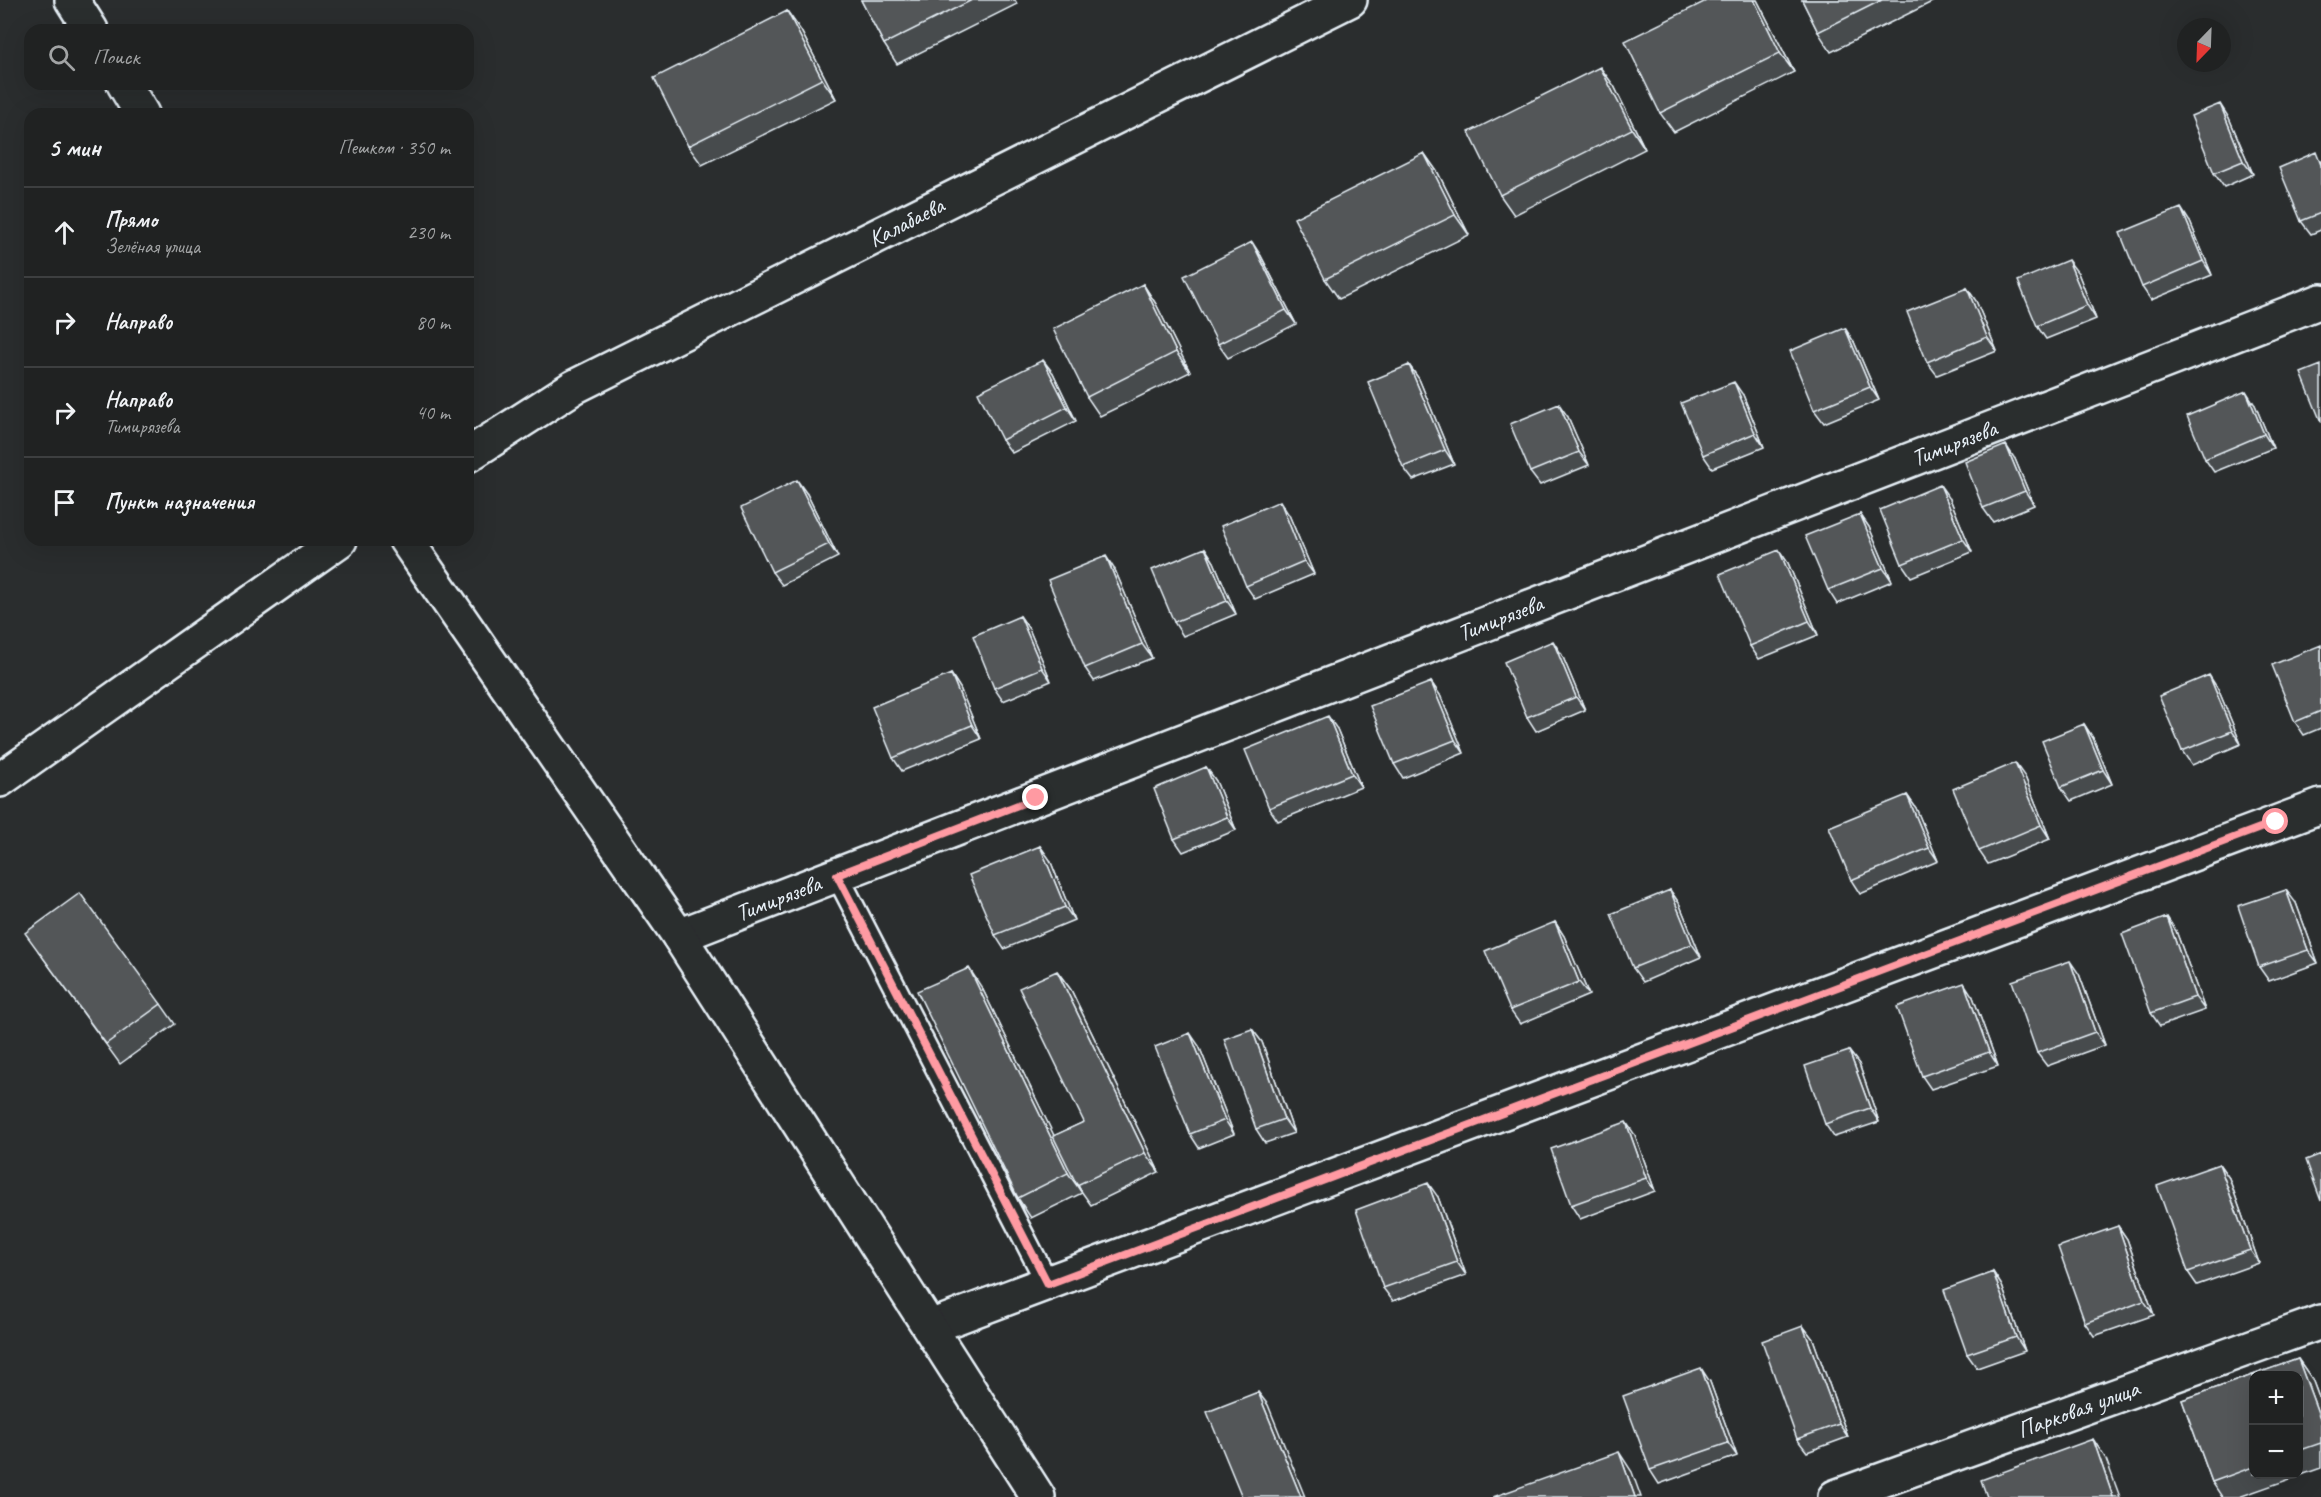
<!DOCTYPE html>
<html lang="ru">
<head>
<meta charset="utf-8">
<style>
	body { margin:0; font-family:Caveat,sans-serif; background:#282a2a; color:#f1f3f6 }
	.controls { position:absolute; right:18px; bottom:18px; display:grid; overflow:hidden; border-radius:12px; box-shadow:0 6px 24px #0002 }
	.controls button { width:54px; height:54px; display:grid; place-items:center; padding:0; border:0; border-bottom:2px solid #3d3f40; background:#202222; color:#f1f3f6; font:30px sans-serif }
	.compass { position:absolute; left:2177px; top:18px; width:54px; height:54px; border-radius:50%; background:#202222; box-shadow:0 6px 24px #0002; rotate:203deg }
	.stop { position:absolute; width:18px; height:18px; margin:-14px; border:4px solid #ff9aa2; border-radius:50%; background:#fff }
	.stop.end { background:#ff9aa2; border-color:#fff; box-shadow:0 2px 6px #0008 }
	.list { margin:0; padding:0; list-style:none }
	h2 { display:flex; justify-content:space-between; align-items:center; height:78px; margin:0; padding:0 24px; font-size:26px }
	h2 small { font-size:20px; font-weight:400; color:#a2a4a5 }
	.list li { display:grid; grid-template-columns:39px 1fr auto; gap:18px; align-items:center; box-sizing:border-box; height:90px; padding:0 24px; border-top:2px solid #3d3f40 }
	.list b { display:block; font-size:22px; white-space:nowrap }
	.list p { margin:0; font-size:20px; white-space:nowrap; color:#a2a4a5 }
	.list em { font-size:20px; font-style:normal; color:#a2a4a5 }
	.icon { flex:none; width:33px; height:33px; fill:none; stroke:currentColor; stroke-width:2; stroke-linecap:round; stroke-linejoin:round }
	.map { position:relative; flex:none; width:2321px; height:1497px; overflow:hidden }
	.search { position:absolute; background:#202222; box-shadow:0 6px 24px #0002; left:24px; top:24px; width:450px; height:66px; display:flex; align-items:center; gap:15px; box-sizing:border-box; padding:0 21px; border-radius:18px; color:#a2a4a5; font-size:22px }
	.panel { position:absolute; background:#202222; box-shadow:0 6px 24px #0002; left:24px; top:108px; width:450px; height:438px; border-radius:18px }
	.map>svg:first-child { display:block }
</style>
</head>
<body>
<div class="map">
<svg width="2321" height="1497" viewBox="0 0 2321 1497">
	<rect width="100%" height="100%" fill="#2a2d2e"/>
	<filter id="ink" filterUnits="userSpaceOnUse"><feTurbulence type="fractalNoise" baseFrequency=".0167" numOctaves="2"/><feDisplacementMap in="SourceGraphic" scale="12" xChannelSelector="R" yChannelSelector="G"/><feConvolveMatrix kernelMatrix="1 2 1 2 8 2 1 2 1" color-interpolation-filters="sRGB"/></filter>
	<g filter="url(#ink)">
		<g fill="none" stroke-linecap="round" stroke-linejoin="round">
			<defs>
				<path id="lane" d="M 837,875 L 1048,1284"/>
				<path id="street" d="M 0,780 L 340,540
					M 679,936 L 2321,301
					M 930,1327 L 2321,806
					M 1835,1497 L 2321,1322"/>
				<path id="secondary" d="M 468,455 L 574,387 L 1350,0"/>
				<path id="highway" d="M 72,0 L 91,30
					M 124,84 L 142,114
					M 406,540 L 679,936 L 1038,1497"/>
			</defs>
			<!-- lane casing -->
			<use href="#lane" stroke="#e8f1f8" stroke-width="26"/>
			<!-- street casing -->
			<use href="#street" stroke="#e8f1f8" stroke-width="38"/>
			<!-- secondary casing -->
			<use href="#secondary" stroke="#e8f1f8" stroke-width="38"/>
			<!-- highway casing -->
			<use href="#highway" stroke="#e8f1f8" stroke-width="38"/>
			<!-- lane -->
			<use href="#lane" stroke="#2a2d2e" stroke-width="21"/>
			<!-- street -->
			<use href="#street" stroke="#2a2d2e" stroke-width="33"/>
			<!-- secondary -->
			<use href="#secondary" stroke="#2a2d2e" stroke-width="33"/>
			<!-- highway -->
			<use href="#highway" stroke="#2a2d2e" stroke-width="33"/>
		</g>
		<!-- wall -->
		<path fill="#474b4d" stroke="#e8f1f8" stroke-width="1.5" fill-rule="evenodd" d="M 861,0 L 1015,0 L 1017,4 L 897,64 L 884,44 Z
			M 1708,0 L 1757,0 L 1794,72 L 1674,132 L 1660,113 Z
			M 1802,0 L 1936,0 L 1831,52 L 1818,32 Z
			M 787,11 L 801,31 L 836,99 L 702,165 L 688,146 Z
			M 1614,86 L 1645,149 L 1514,215 L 1500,195 Z
			M 2229,118 L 2253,174 L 2224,187 L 2214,173 Z
			M 1424,153 L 1438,173 L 1469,235 L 1339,299 L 1325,279 Z
			M 2321,160 L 2321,230 L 2311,234 L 2301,221 Z
			M 2190,222 L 2212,275 L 2151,300 L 2142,287 Z
			M 1261,256 L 1296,324 L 1228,358 L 1218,344 Z
			M 2078,273 L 2096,319 L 2046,339 L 2037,326 Z
			M 1143,284 L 1156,304 L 1190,372 L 1100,416 L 1087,397 Z
			M 1967,288 L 1976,301 L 1997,351 L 1937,375 L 1927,362 Z
			M 1854,342 L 1879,400 L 1824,423 L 1814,410 Z
			M 1409,365 L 1419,379 L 1454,464 L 1413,480 L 1403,467 Z
			M 1053,373 L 1076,421 L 1012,453 L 1002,440 Z
			M 1743,395 L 1764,447 L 1712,468 L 1703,455 Z
			M 2255,405 L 2273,448 L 2214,472 L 2205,459 Z
			M 1568,417 L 1589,465 L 1540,485 L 1530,472 Z
			M 2015,459 L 2034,505 L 1993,522 L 1983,508 Z
			M 807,494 L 838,557 L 782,585 L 772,572 Z
			M 1950,499 L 1972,552 L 1911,577 L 1902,564 Z
			M 1860,514 L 1869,527 L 1892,581 L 1837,604 L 1828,590 Z
			M 1289,515 L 1314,574 L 1255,599 L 1246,586 Z
			M 1205,548 L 1214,562 L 1236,614 L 1183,636 L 1174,622 Z
			M 1779,550 L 1788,563 L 1818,635 L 1759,659 L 1750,646 Z
			M 1115,570 L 1152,658 L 1094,681 L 1085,668 Z
			M 1020,616 L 1029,629 L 1051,681 L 1003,701 L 994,688 Z
			M 2321,645 L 2321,728 L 2304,735 L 2295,722 Z
			M 1562,655 L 1585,710 L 1536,731 L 1527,717 Z
			M 951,674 L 960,688 L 981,739 L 902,771 L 893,758 Z
			M 1431,682 L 1440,695 L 1464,753 L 1403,778 L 1394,764 Z
			M 2218,689 L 2241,744 L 2192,765 L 2182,751 Z
			M 2084,724 L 2093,738 L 2112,784 L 2071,801 L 2061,787 Z
			M 1337,729 L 1361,787 L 1278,821 L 1269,808 Z
			M 1206,767 L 1216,781 L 1236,830 L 1183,852 L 1174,839 Z
			M 2025,777 L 2050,839 L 1988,864 L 1979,851 Z
			M 1907,795 L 1916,808 L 1938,861 L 1860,894 L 1851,880 Z
			M 1040,846 L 1050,860 L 1074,920 L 1004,949 L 995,935 Z
			M 1670,890 L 1679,903 L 1701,957 L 1643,982 L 1633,968 Z
			M 2296,903 L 2318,963 L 2269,981 L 2259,967 Z
			M 1555,922 L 1564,936 L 1589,995 L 1520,1024 L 1510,1010 Z
			M 2176,931 L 2205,1010 L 2160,1026 L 2151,1013 Z
			M 39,952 L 161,1004 L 175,1024 L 120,1064 Z
			M 1057,971 L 1071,990 L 1159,1172 L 1091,1205 L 1079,1188 L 1082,1193 L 1031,1218 L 1018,1198 L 982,988 L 1054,1136 L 1084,1122 Z
			M 2079,974 L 2105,1045 L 2047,1066 L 2037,1053 Z
			M 1973,997 L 1998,1066 L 1931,1089 L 1922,1076 Z
			M 1252,1029 L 1262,1042 L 1294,1133 L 1265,1143 L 1256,1129 Z
			M 1199,1046 L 1234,1134 L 1199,1148 L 1190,1134 Z
			M 1849,1051 L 1859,1064 L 1879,1122 L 1834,1137 L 1825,1124 Z
			M 1635,1135 L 1655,1191 L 1580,1219 L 1571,1205 Z
			M 2219,1164 L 2229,1178 L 2259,1263 L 2197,1285 L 2188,1272 Z
			M 1438,1197 L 1466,1275 L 1393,1301 L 1383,1288 Z
			M 2118,1226 L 2127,1239 L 2154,1315 L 2094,1336 L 2085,1323 Z
			M 1993,1272 L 2002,1286 L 2025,1351 L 1977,1368 L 1967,1354 Z
			M 1803,1326 L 1813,1339 L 1848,1437 L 1807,1452 L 1797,1439 Z
			M 2298,1359 L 2312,1379 L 2321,1403 L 2321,1468 L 2239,1497 L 2222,1497 L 2212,1482 L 2182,1400 ZM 2253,1376 L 2298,1376 L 2298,1474 L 2253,1474 Z
			M 1710,1382 L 1737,1456 L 1659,1484 L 1650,1470 Z"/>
		<!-- shaded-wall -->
		<path fill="#3a3d3e" stroke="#e8f1f8" stroke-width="1.5" d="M 1754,0 L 1757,0 L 1794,72 L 1780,53 Z
			M 787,11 L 801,31 L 836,99 L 822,79 Z
			M 1600,67 L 1614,86 L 1645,149 L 1632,129 Z
			M 2220,104 L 2229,118 L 2253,174 L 2243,161 Z
			M 1424,153 L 1438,173 L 1469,235 L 1455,215 Z
			M 2181,208 L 2190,222 L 2212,275 L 2203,261 Z
			M 1252,242 L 1261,256 L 1296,324 L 1286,310 Z
			M 2068,260 L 2078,273 L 2096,319 L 2087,305 Z
			M 1143,284 L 1156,304 L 1190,372 L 1176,352 Z
			M 1967,288 L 1976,301 L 1997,351 L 1987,337 Z
			M 1845,328 L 1854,342 L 1879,400 L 1870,387 Z
			M 1043,360 L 1053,373 L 1076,421 L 1067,407 Z
			M 1409,365 L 1419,379 L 1454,464 L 1445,450 Z
			M 1734,382 L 1743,395 L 1764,447 L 1755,433 Z
			M 2246,391 L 2255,405 L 2273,448 L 2264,434 Z
			M 1559,404 L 1568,417 L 1589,465 L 1579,452 Z
			M 2006,445 L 2015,459 L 2034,505 L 2025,491 Z
			M 797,480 L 807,494 L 838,557 L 829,544 Z
			M 1940,485 L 1950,499 L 1972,552 L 1963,539 Z
			M 1280,501 L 1289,515 L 1314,574 L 1304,561 Z
			M 1860,514 L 1869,527 L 1892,581 L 1883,568 Z
			M 1205,548 L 1214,562 L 1236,614 L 1227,601 Z
			M 1779,550 L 1788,563 L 1818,635 L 1809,621 Z
			M 1106,556 L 1115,570 L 1152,658 L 1142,644 Z
			M 1020,616 L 1029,629 L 1051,681 L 1042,668 Z
			M 1553,641 L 1562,655 L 1585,710 L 1576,697 Z
			M 951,674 L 960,688 L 981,739 L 972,725 Z
			M 2209,675 L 2218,689 L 2241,744 L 2232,731 Z
			M 1431,682 L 1440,695 L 1464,753 L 1455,740 Z
			M 1328,716 L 1337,729 L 1361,787 L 1352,774 Z
			M 2084,724 L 2093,738 L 2112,784 L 2103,770 Z
			M 2015,763 L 2025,777 L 2050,839 L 2041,825 Z
			M 1206,767 L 1216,781 L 1236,830 L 1227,817 Z
			M 1907,795 L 1916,808 L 1938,861 L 1929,848 Z
			M 1040,846 L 1050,860 L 1074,920 L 1065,907 Z
			M 1670,890 L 1679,903 L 1701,957 L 1692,944 Z
			M 2286,890 L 2296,903 L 2318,963 L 2308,950 Z
			M 2167,917 L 2176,931 L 2205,1010 L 2195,997 Z
			M 1555,922 L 1564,936 L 1589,995 L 1579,982 Z
			M 2070,961 L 2079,974 L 2105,1045 L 2095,1032 Z
			M 969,968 L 982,988 L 1082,1193 L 1068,1173 Z
			M 1057,971 L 1071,990 L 1159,1172 L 1145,1153 Z
			M 1964,983 L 1973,997 L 1998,1066 L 1989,1052 Z
			M 1252,1029 L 1262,1042 L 1294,1133 L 1284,1119 Z
			M 1190,1033 L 1199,1046 L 1234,1134 L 1225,1120 Z
			M 1849,1051 L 1859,1064 L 1879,1122 L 1870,1108 Z
			M 1626,1122 L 1635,1135 L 1655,1191 L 1646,1178 Z
			M 2219,1164 L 2229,1178 L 2259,1263 L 2250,1250 Z
			M 1428,1183 L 1438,1197 L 1466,1275 L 1457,1262 Z
			M 2118,1226 L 2127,1239 L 2154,1315 L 2144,1301 Z
			M 1993,1272 L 2002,1286 L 2025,1351 L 2016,1337 Z
			M 1803,1326 L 1813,1339 L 1848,1437 L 1839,1424 Z
			M 2298,1359 L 2312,1379 L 2321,1403 L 2321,1421 Z
			M 1701,1368 L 1710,1382 L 1737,1456 L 1728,1443 Z
			M 1258,1392 L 1268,1405 L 1305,1497 L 1301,1497 Z
			M 2093,1439 L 2106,1459 L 2120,1497 L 2113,1497 Z
			M 1619,1452 L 1632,1472 L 1641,1497 L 1635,1497 Z"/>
		<!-- building -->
		<path fill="#535759" stroke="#e8f1f8" stroke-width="1.5" d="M 861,0 L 972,0 L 884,44 Z
			M 1708,0 L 1754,0 L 1780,53 L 1660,113 L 1625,41 Z
			M 1802,0 L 1882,0 L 1818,32 Z
			M 787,11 L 822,79 L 688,146 L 654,78 Z
			M 1600,67 L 1632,129 L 1500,195 L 1469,132 Z
			M 2220,104 L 2243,161 L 2214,173 L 2191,116 Z
			M 2316,152 L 2321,165 L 2321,213 L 2301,221 L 2279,168 Z
			M 1424,153 L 1455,215 L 1325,279 L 1294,218 Z
			M 2181,208 L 2203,261 L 2142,287 L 2120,233 Z
			M 1252,242 L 1286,310 L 1218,344 L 1184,276 Z
			M 2068,260 L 2087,305 L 2037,326 L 2018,281 Z
			M 1143,284 L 1176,352 L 1087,397 L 1053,329 Z
			M 1967,288 L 1987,337 L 1927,362 L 1907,312 Z
			M 1845,328 L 1870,387 L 1814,410 L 1790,351 Z
			M 1043,360 L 1067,407 L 1002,440 L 978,392 Z
			M 1409,365 L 1445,450 L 1403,467 L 1368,382 Z
			M 2321,365 L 2321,422 L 2301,373 Z
			M 1734,382 L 1755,433 L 1703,455 L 1681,403 Z
			M 2246,391 L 2264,434 L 2205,459 L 2187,416 Z
			M 1559,404 L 1579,452 L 1530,472 L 1510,424 Z
			M 2006,445 L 2025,491 L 1983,508 L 1965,462 Z
			M 797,480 L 829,544 L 772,572 L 741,508 Z
			M 1940,485 L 1963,539 L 1902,564 L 1880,510 Z
			M 1280,501 L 1304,561 L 1246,586 L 1221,526 Z
			M 1860,514 L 1883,568 L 1828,590 L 1805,536 Z
			M 1205,548 L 1227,601 L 1174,622 L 1152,570 Z
			M 1779,550 L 1809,621 L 1750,646 L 1720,574 Z
			M 1106,556 L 1142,644 L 1085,668 L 1048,580 Z
			M 1020,616 L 1042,668 L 994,688 L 973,636 Z
			M 1553,641 L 1576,697 L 1527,717 L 1504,662 Z
			M 2321,645 L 2321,711 L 2295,722 L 2272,665 Z
			M 951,674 L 972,725 L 893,758 L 872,707 Z
			M 2209,675 L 2232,731 L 2182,751 L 2159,696 Z
			M 1431,682 L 1455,740 L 1394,764 L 1370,706 Z
			M 1328,716 L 1352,774 L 1269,808 L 1245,750 Z
			M 2084,724 L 2103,770 L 2061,787 L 2042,741 Z
			M 2015,763 L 2041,825 L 1979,851 L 1953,789 Z
			M 1206,767 L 1227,817 L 1174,839 L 1154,789 Z
			M 1907,795 L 1929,848 L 1851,880 L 1829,827 Z
			M 1040,846 L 1065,907 L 995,935 L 969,875 Z
			M 1670,890 L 1692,944 L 1633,968 L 1611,914 Z
			M 2286,890 L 2308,950 L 2259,967 L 2238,906 Z
			M 80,893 L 161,1004 L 106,1044 L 25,933 Z
			M 2167,917 L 2195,997 L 2151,1013 L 2122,934 Z
			M 1555,922 L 1579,982 L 1510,1010 L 1485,951 Z
			M 2070,961 L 2095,1032 L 2037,1053 L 2012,981 Z
			M 969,968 L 1068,1173 L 1018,1198 L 917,991 Z
			M 1057,971 L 1145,1153 L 1077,1185 L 1053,1136 L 1084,1122 L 1019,988 Z
			M 1964,983 L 1989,1052 L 1922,1076 L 1897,1007 Z
			M 1252,1029 L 1284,1119 L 1256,1129 L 1224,1039 Z
			M 1190,1033 L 1225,1120 L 1190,1134 L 1155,1047 Z
			M 1849,1051 L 1870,1108 L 1825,1124 L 1805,1066 Z
			M 1626,1122 L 1646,1178 L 1571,1205 L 1551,1149 Z
			M 2321,1154 L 2321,1201 L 2306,1160 Z
			M 2219,1164 L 2250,1250 L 2188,1272 L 2157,1186 Z
			M 1428,1183 L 1457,1262 L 1383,1288 L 1356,1210 Z
			M 2118,1226 L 2144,1301 L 2085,1323 L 2058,1247 Z
			M 1993,1272 L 2016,1337 L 1967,1354 L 1944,1290 Z
			M 1803,1326 L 1839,1424 L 1797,1439 L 1762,1341 Z
			M 2298,1359 L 2321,1421 L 2321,1443 L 2298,1451 L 2298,1376 L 2253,1376 L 2253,1467 L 2212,1482 L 2182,1400 Z
			M 1701,1368 L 1728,1443 L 1650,1470 L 1623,1396 Z
			M 1258,1392 L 1301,1497 L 1242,1497 L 1207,1412 Z
			M 2093,1439 L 2113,1497 L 1987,1497 L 1981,1480 Z
			M 1619,1452 L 1635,1497 L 1493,1497 Z"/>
	</g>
	<g fill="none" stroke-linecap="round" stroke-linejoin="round" filter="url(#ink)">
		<!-- route -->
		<path stroke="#ff9aa2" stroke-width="8" d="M 1036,798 L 837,875 L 1048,1284 L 2276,822"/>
	</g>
	<g text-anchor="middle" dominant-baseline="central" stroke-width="4.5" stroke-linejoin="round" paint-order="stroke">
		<!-- street labels -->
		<g font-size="24" fill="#e8f1f8" stroke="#2a2d2e">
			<text transform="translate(906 222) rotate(-27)">Калабаева</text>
			<text transform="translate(1954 443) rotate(-21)">Тимирязева</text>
			<text transform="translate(1500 618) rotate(-21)">Тимирязева</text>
			<text transform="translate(778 898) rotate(-21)">Тимирязева</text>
			<text transform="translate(2078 1409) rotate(-20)">Парковая улица</text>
		</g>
	</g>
</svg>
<div class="controls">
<button>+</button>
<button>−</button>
</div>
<svg class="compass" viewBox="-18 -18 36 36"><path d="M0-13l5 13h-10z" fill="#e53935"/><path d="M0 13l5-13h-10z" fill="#a2a4a5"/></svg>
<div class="stop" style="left:2276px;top:822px"></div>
<div class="stop end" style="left:1036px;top:798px"></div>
<div class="search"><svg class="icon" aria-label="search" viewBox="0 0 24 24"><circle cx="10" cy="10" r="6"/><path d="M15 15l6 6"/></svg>Поиск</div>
<section class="panel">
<h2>5 мин<small>Пешком · 350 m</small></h2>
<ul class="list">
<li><svg class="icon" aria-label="ahead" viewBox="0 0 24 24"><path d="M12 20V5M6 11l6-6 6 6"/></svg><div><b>Прямо</b><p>Зелёная улица</p></div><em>230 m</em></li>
<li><svg class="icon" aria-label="right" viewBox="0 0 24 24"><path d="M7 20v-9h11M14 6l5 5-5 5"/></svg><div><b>Направо</b></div><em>80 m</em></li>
<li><svg class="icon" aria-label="right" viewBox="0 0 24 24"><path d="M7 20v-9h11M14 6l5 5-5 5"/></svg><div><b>Направо</b><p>Тимирязева</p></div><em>40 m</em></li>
<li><svg class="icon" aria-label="arrive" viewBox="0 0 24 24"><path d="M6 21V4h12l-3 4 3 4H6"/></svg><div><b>Пункт назначения</b></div></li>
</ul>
</section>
</div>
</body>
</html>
